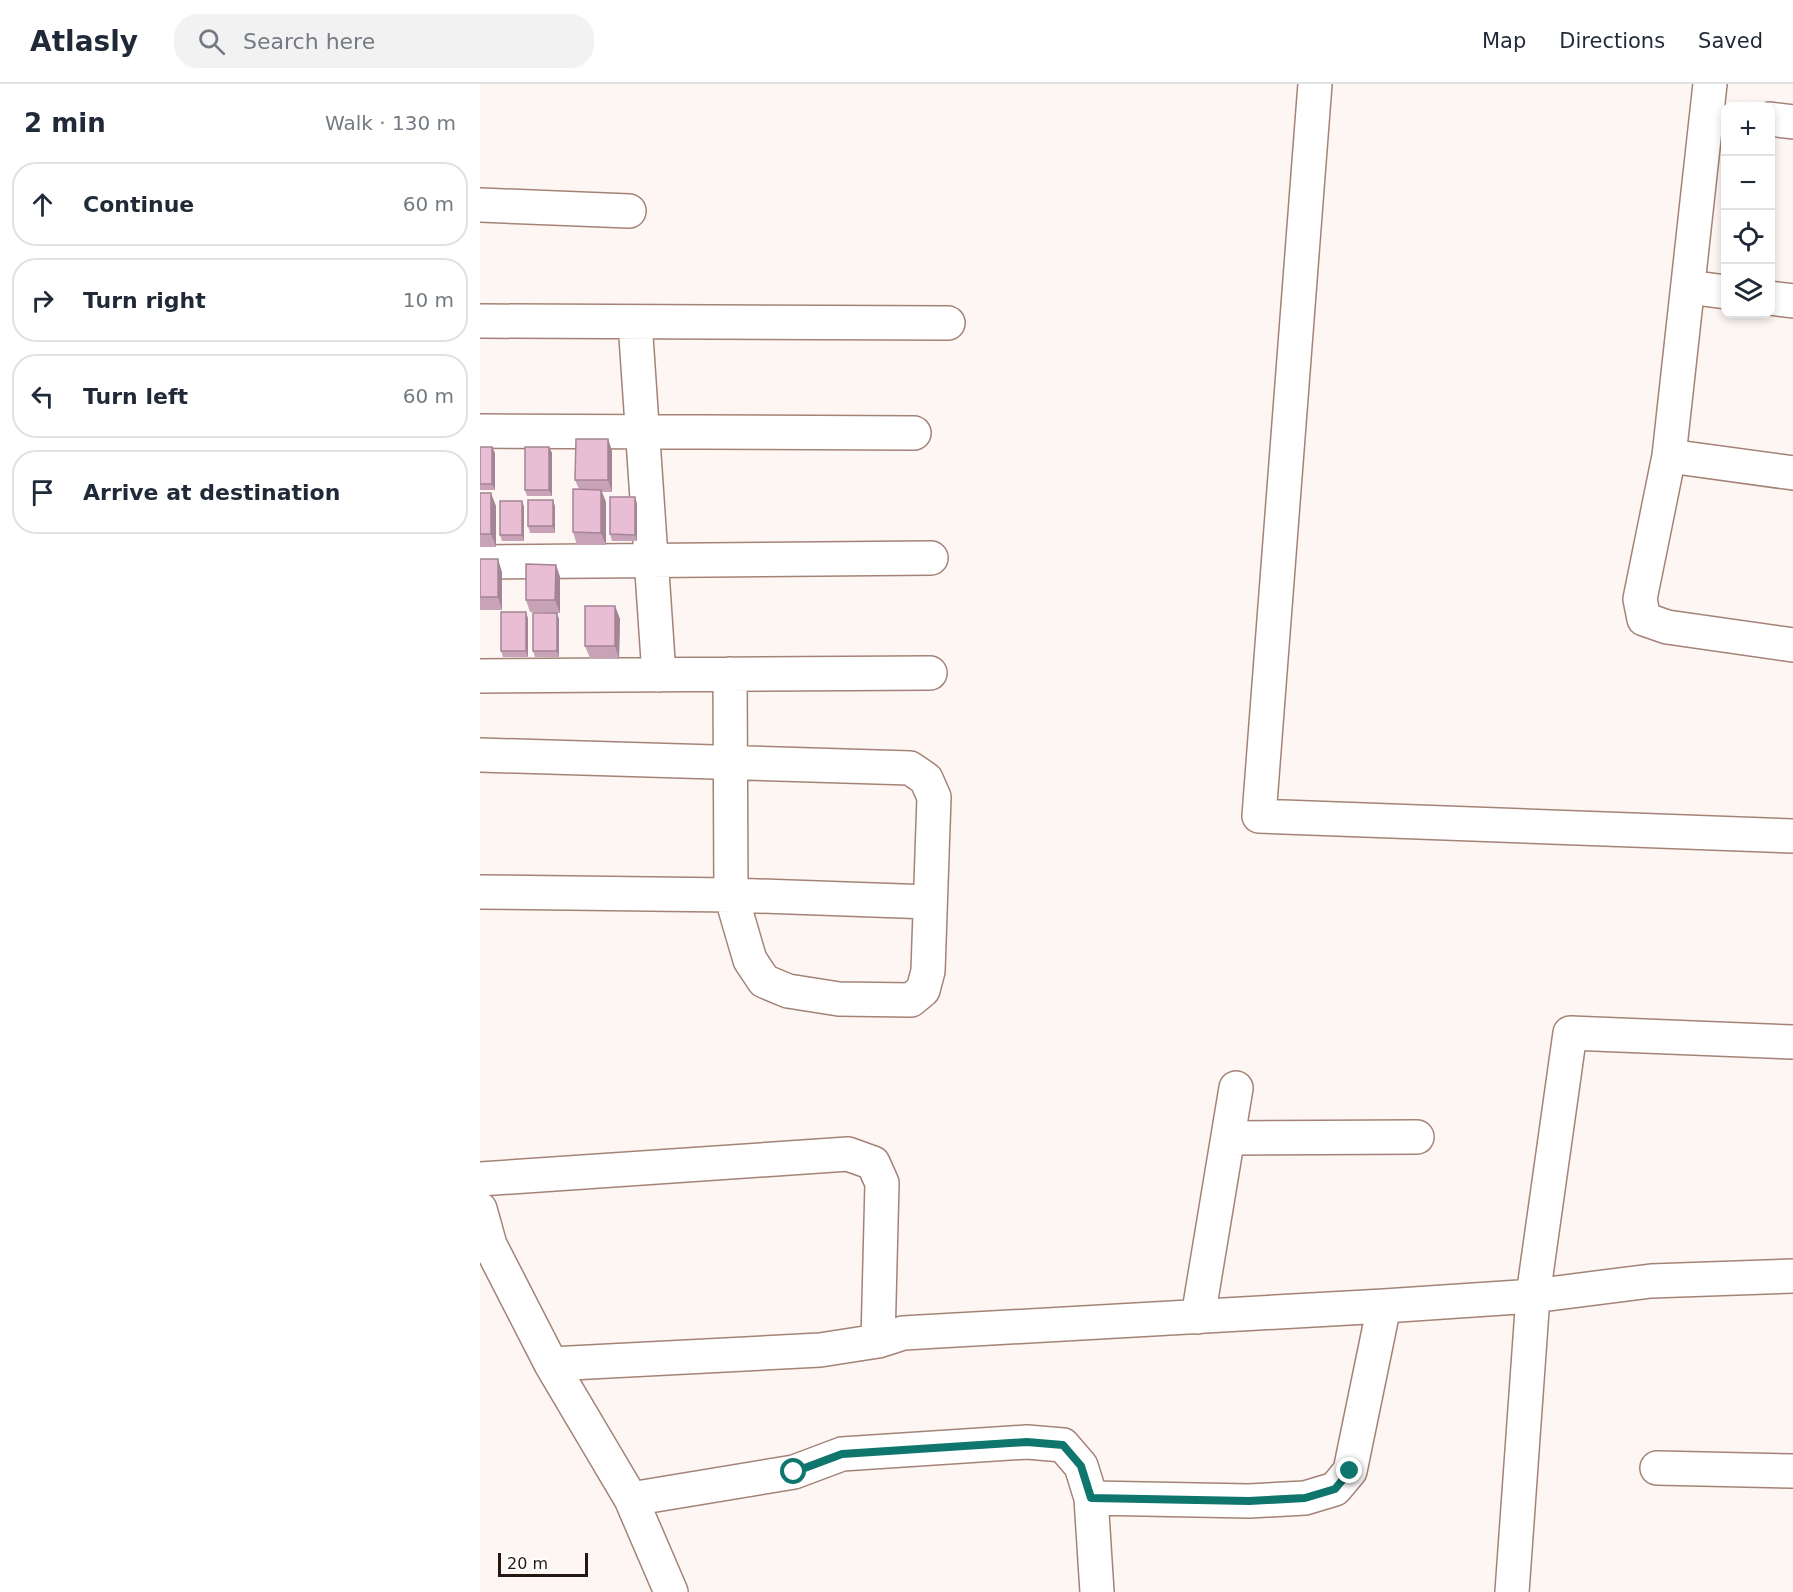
<!DOCTYPE html>
<html lang="en">
<head>
<meta charset="utf-8">
<style>
	body { margin:0; font-family:"DejaVu Sans",sans-serif; background:#f2f2f3; color:#1f2937 }
	.controls { position:absolute; right:18px; top:18px; display:grid; overflow:hidden; border-radius:12px; box-shadow:0 3px 9px #0003 }
	.controls button { width:54px; height:54px; display:grid; place-items:center; padding:0; border:0; border-bottom:2px solid #e0e1e3; background:#fff; color:#1f2937; font:30px sans-serif }
	.scale { position:absolute; left:18px; bottom:15px; width:90px; box-sizing:border-box; padding-left:6px; border:3px solid #251813; border-top:0; font-size:16px; line-height:21px; white-space:nowrap; color:#251813; -webkit-text-stroke:4px #fff; paint-order:stroke }
	.stop { position:absolute; width:18px; height:18px; margin:-14px; border:4px solid #0f766e; border-radius:50%; background:#fff }
	.stop.end { background:#0f766e; border-color:#fff; box-shadow:0 2px 6px #0008 }
	.list { margin:0; padding:0; list-style:none }
	h2 { display:flex; justify-content:space-between; align-items:center; height:78px; margin:0; padding:0 24px; font-size:26px }
	h2 small { font-size:20px; font-weight:400; color:#747a83 }
	.list li { display:grid; grid-template-columns:39px 1fr auto; gap:18px; align-items:center; box-sizing:border-box; height:84px; margin:0 12px 12px; padding:0 12px; border:2px solid #e0e1e3; border-radius:24px }
	.list b { display:block; font-size:22px; white-space:nowrap }
	.list em { font-size:20px; font-style:normal; color:#747a83 }
	.icon { flex:none; width:33px; height:33px; fill:none; stroke:currentColor; stroke-width:2; stroke-linecap:round; stroke-linejoin:round }
	.map { position:relative; flex:none; width:1313px; height:1508px; overflow:hidden }
	header { display:flex; align-items:center; gap:36px; box-sizing:border-box; height:84px; padding:0 30px; background:#fff; border-bottom:2px solid #e0e1e3 }
	header strong { font-size:28px }
	nav { display:flex; gap:33px; margin-inline-start:auto; font-size:21px }
	.search { width:420px; height:54px; background:#f2f2f3; display:flex; align-items:center; gap:15px; box-sizing:border-box; padding:0 21px; border-radius:24px; color:#747a83; font-size:22px }
	main { display:flex }
	aside { flex:1; background:#fff }
	.map>svg:first-child { display:block }
</style>
</head>
<body>
<header>
<strong>Atlasly</strong>
<div class="search"><svg class="icon" aria-label="search" viewBox="0 0 24 24"><circle cx="10" cy="10" r="6"/><path d="M15 15l6 6"/></svg>Search here</div>
<nav><a>Map</a><a>Directions</a><a>Saved</a></nav>
</header>
<main>
<aside>
<h2>2 min<small>Walk · 130 m</small></h2>
<ul class="list">
<li><svg class="icon" aria-label="ahead" viewBox="0 0 24 24"><path d="M12 20V5M6 11l6-6 6 6"/></svg><div><b>Continue</b></div><em>60 m</em></li>
<li><svg class="icon" aria-label="right" viewBox="0 0 24 24"><path d="M7 20v-9h11M14 6l5 5-5 5"/></svg><div><b>Turn right</b></div><em>10 m</em></li>
<li><svg class="icon" aria-label="left" viewBox="0 0 24 24"><path d="M17 20v-9H6M10 6l-5 5 5 5"/></svg><div><b>Turn left</b></div><em>60 m</em></li>
<li><svg class="icon" aria-label="arrive" viewBox="0 0 24 24"><path d="M6 21V4h12l-3 4 3 4H6"/></svg><div><b>Arrive at destination</b></div></li>
</ul>
</aside>
<div class="map">
<svg width="1313" height="1508" viewBox="0 0 1313 1508">
	<rect width="100%" height="100%" fill="#fdf6f3"/>
	<g fill="none" stroke-linecap="round" stroke-linejoin="round">
		<defs>
			<path id="street" d="M 835,0 L 779,732 L 1313,752
				M 1230,0 L 1189,372 L 1160,515 L 1164,535 L 1187,543 L 1313,561
				M 1290,35 L 1313,38
				M 0,121 L 149,127
				M 1208,203 L 1246,208
				M 1290,214 L 1313,217
				M 0,237 L 468,239
				M 155,238 L 179,591
				M 0,347 L 434,349
				M 1189,372 L 1313,389
				M 0,478 L 451,474
				M 0,592 L 450,589
				M 0,671 L 430,684 L 446,695 L 454,713 L 448,887 L 443,906 L 431,916 L 359,915 L 308,907 L 284,897 L 270,876 L 251,811 L 250,590
				M 0,808 L 251,811 L 450,818
				M 748,1054 L 937,1053
				M 0,1095 L 368,1070 L 393,1079 L 402,1099 L 398,1257
				M 0,1125 L 10,1161 L 71,1280 L 151,1415 L 191,1508
				M 718,1233 L 756,1004
				M 71,1280 L 340,1266 L 398,1257 L 423,1249 L 904,1222 L 1053,1212 L 1171,1197 L 1313,1192
				M 1177,1384 L 1313,1387
				M 611,1414 L 769,1417 L 825,1414 L 855,1405 L 870,1387 L 904,1222
				M 151,1415 L 314,1388 L 362,1370 L 547,1358 L 583,1361 L 601,1382 L 611,1414 L 617,1508
				M 1032,1508 L 1053,1212 L 1090,949 L 1313,958"/>
		</defs>
		<!-- street casing -->
		<use href="#street" stroke="#a48376" stroke-width="36"/>
		<!-- street -->
		<use href="#street" stroke="#fff" stroke-width="33"/>
	</g>
	<!-- wall -->
	<path fill="#c8a3b7" d="M 128,355 L 132,367 L 132,408 L 122,408 L 126,418 L 126,461 L 97,461 L 93,448 L 99,405 L 95,396 Z
		M 0,363 L 12,363 L 15,369 L 15,406 L 0,406 Z
		M 69,363 L 72,369 L 72,412 L 47,412 L 45,406 Z
		M 0,409 L 16,422 L 16,463 L 0,463 Z
		M 155,413 L 157,420 L 157,457 L 132,457 L 130,450 Z
		M 73,416 L 75,423 L 75,449 L 50,449 L 48,442 Z
		M 42,417 L 44,423 L 44,457 L 22,457 L 20,451 Z
		M 0,475 L 22,488 L 22,526 L 0,526 Z
		M 76,481 L 80,493 L 80,529 L 50,528 L 46,516 Z
		M 135,522 L 140,535 L 139,575 L 110,574 L 105,562 Z
		M 46,528 L 48,535 L 48,573 L 23,573 L 21,567 Z
		M 79,535 L 79,573 L 55,573 L 53,567 Z"/>
	<!-- shaded-wall -->
	<path fill="#a38595" d="M 128,355 L 132,367 L 132,408 L 128,396 Z
		M 12,363 L 15,369 L 15,406 L 12,400 Z
		M 69,363 L 72,369 L 72,412 L 69,406 Z
		M 121,406 L 126,418 L 126,461 L 121,449 Z
		M 11,409 L 16,422 L 16,463 L 11,450 Z
		M 155,413 L 157,420 L 157,457 L 155,451 Z
		M 73,416 L 75,423 L 75,449 L 73,442 Z
		M 42,417 L 44,423 L 44,457 L 42,451 Z
		M 18,475 L 22,488 L 22,526 L 18,513 Z
		M 76,481 L 80,493 L 80,529 L 75,516 Z
		M 135,522 L 140,535 L 139,575 L 135,562 Z
		M 46,528 L 48,535 L 48,573 L 46,567 Z
		M 77,529 L 79,535 L 79,573 L 77,567 Z"/>
	<!-- building -->
	<path fill="#e9bed5" stroke="#a38595" stroke-width="1.5" d="M 96,355 L 128,355 L 128,396 L 95,396 Z
		M 0,363 L 12,363 L 12,400 L 0,400 Z
		M 45,363 L 69,363 L 69,406 L 45,406 Z
		M 93,405 L 121,406 L 121,449 L 93,448 Z
		M 0,409 L 11,409 L 11,450 L 0,450 Z
		M 130,413 L 155,413 L 155,451 L 130,450 Z
		M 48,416 L 73,416 L 73,442 L 48,442 Z
		M 20,417 L 42,417 L 42,451 L 20,451 Z
		M 0,475 L 18,475 L 18,513 L 0,513 Z
		M 46,480 L 76,481 L 75,516 L 46,516 Z
		M 105,522 L 135,522 L 135,562 L 105,562 Z
		M 21,528 L 46,528 L 46,567 L 21,567 Z
		M 53,529 L 77,529 L 77,567 L 53,567 Z"/>
	<g fill="none" stroke-linecap="round" stroke-linejoin="round">
		<!-- route -->
		<path stroke="#0f766e" stroke-width="8" d="M 314,1388 L 362,1370 L 547,1358 L 583,1361 L 601,1382 L 611,1414 L 769,1417 L 825,1414 L 855,1405 L 870,1387"/>
	</g>
</svg>
<div class="controls">
<button>+</button>
<button>−</button>
<button><svg class="icon" aria-label="locate" viewBox="0 0 24 24"><circle cx="12" cy="12" r="6"/><path d="M12 2v4M12 18v4M2 12h4M18 12h4"/></svg></button>
<button><svg class="icon" aria-label="layers" viewBox="0 0 24 24"><path d="M12 4l9 5-9 5-9-5zM3 14l9 5 9-5"/></svg></button>
</div>
<div class="scale">20 m</div>
<div class="stop" style="left:314px;top:1388px"></div>
<div class="stop end" style="left:870px;top:1387px"></div>
</div>
</main>
</body>
</html>
